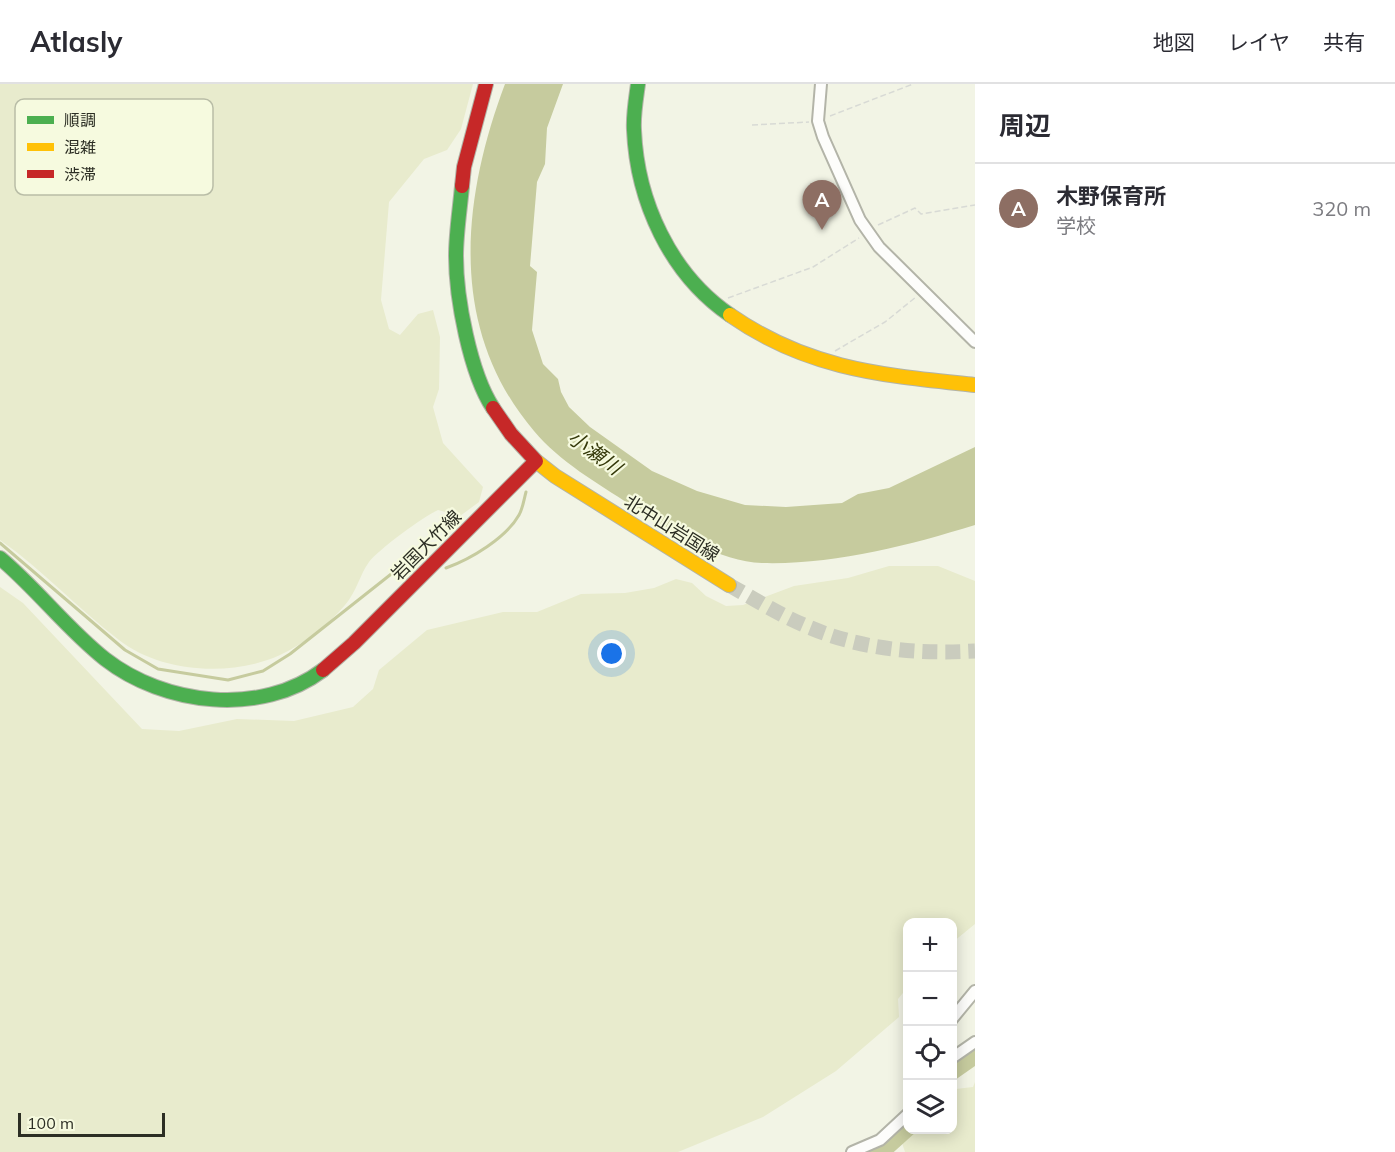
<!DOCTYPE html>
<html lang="ja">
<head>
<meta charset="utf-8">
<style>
	body { margin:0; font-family:Mulish,"Noto Sans JP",sans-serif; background:#f2f2f3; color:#2b2b33 }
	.controls { position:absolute; right:18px; bottom:18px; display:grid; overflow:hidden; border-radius:12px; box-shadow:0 3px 15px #0003 }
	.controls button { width:54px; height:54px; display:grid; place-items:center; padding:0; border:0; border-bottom:2px solid #e1e1e2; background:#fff; color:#2b2b33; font:30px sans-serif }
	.scale { position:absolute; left:18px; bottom:15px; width:147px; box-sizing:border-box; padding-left:6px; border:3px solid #2c2e24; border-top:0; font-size:16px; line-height:21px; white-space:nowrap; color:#2c2e24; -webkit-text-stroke:4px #f6fadf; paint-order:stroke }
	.you { position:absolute; left:612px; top:570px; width:21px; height:21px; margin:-15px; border:4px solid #fff; border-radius:50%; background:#1a73e8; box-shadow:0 0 0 9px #1a73e833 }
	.badge { display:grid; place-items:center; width:39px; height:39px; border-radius:50%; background:#717368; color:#fff; font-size:20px; font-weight:700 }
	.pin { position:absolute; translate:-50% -50px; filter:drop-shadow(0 2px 3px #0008) }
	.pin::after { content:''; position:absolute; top:32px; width:21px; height:18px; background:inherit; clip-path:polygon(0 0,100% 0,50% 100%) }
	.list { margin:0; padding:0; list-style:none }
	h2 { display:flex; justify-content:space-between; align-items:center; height:78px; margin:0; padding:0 24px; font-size:26px }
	h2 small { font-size:20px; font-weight:400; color:#7c7c81 }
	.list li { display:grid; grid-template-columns:39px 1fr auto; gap:18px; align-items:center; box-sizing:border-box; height:90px; padding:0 24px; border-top:2px solid #e1e1e2 }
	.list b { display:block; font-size:22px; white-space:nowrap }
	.list p { margin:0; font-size:20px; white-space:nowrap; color:#7c7c81 }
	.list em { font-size:20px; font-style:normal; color:#7c7c81 }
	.icon { flex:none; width:33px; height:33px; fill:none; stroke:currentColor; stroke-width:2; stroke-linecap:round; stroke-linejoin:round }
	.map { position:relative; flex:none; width:975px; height:1068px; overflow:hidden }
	header { display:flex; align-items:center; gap:36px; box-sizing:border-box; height:84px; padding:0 30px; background:#fff; border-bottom:2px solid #e1e1e2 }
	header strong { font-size:28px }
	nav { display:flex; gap:33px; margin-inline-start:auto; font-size:21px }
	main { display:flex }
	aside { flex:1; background:#fff }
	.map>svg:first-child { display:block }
</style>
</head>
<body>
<header>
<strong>Atlasly</strong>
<nav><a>地図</a><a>レイヤ</a><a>共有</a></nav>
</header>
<main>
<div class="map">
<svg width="975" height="1068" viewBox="0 0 975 1068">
	<rect width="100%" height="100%" fill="#f2f4e5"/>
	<!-- green -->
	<path fill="#e8ebcd" d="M 0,0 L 473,0 L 461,45 L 447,66 L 424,75 L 389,118 L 381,216 L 389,245 L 400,251 L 418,230 L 433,226 L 440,253 L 439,305 L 433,323 L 443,359 L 483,403 L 479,418 L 460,432 L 438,426 C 424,432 378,466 369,478 C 360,490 357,507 345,521 C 328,541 304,560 280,571 C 232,593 161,589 119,556 C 77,524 43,486 0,456 Z
		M 889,482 L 938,482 L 975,497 L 975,840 L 953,858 L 952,838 L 908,838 L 907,904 L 898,915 L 899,933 L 836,987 L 763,1033 L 678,1068 L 0,1068 L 0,503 L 23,519 L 142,645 L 179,647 L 237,635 L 294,637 L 353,623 L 373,605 L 379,586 L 427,546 L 503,528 L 537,528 L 581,510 L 625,509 L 654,504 L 676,495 L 692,499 L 706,512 L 726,522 L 743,521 L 794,502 L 848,494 Z
		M 975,998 L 975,1068 L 905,1068 L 902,1059 L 918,1046 L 952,1046 L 953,1010 L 956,1005 L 973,1003 Z"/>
	<!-- water -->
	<path fill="#c6cb9e" d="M 505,0 L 563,0 L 547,44 L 545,80 L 537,98 L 530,182 L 537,188 L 532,246 L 543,280 L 558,295 L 561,308 L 569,323 L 590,343 L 652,387 L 697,407 L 745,421 L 786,423 L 842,419 L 858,410 L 889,404 L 975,363 L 975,441 C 907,462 833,481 762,479 C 719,478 666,444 631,421 C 597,399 560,378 534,347 C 448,246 461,117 505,0 Z"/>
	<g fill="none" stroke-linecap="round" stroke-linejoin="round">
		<!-- stream -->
		<path stroke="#c6cb9e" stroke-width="3" d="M 0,459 L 125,566 L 158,585 L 228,596 L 263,587 L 290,570 L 395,487 L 403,482 L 413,482
			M 446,484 C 471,475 506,454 519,431 C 523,424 524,415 526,408"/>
		<!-- river -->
		<path stroke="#c6cb9e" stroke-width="18" d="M 952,987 L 975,971
			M 873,1068 L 887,1062 L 908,1043"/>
		<!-- secondary-tunnel -->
		<path stroke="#caccbe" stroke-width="15" stroke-dasharray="15 8" stroke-linecap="butt" d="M 729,501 C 756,516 783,533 811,544 C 863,566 920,570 975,567"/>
		<defs>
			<path id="street" d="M 821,0 L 818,37 L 823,53 L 860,136 L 879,163 L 975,258
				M 952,935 L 975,907
				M 952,974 L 975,958
				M 852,1068 L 880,1056 L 908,1030"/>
			<path id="fast" d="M 638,0 C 636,15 633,31 634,46 C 637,117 670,190 730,231
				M 462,102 C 460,125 456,149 456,172 C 456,214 470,289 493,324
				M 0,474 C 37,505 67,545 105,575 C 164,621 261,633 323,586"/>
			<path id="slow" d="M 730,231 C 809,286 883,291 975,301
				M 536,377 L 555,392 L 729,501"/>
			<path id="jam" d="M 462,102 L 464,83 L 486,0
				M 323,586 L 354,559 L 536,377 L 511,350 L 493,324"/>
		</defs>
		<!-- street casing -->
		<use href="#street" stroke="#b3b4a8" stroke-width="14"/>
		<!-- fast casing -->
		<use href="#fast" stroke="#b3b4a8" stroke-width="16"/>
		<!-- slow casing -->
		<use href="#slow" stroke="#b3b4a8" stroke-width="16"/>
		<!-- jam casing -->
		<use href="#jam" stroke="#b3b4a8" stroke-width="16"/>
		<!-- path -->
		<path stroke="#d8dad5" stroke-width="1.5" stroke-dasharray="6 3" stroke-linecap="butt" d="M 830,32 L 913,0
			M 752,41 L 809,38
			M 878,141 L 915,124 L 921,130 L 975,121
			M 728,214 L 813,183 L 859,154
			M 835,267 L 885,238 L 916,213"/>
		<!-- street -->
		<use href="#street" stroke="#fdfdfb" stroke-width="10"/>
		<!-- fast -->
		<use href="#fast" stroke="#4caf50" stroke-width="14"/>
		<!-- slow -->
		<use href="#slow" stroke="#ffc107" stroke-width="14"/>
		<!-- jam -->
		<use href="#jam" stroke="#c62828" stroke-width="14"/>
	</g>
	<g text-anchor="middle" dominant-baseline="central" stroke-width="4.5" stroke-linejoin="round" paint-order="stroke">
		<!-- street labels -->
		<g font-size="18" fill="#2c2e24" stroke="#f6fadf">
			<text transform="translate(672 444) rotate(32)">北中山岩国線</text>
			<text transform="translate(426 461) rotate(-45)">岩国大竹線</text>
		</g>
		<!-- water labels -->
		<g font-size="20" font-style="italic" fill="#35390a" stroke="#f6fadf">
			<text transform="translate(595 368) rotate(36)">小瀬川</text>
		</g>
	</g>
	<!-- legend -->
	<rect x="15" y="15" width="198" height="96" rx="9" fill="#f6fadf" stroke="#b9bda7" stroke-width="1.5"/>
	<rect x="27" y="32" width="27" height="8" fill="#4caf50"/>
	<rect x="27" y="59" width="27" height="8" fill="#ffc107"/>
	<rect x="27" y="86" width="27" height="8" fill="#c62828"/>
	<g font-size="16" fill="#2c2e24">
		<text x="64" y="42">順調</text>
		<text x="64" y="69">混雑</text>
		<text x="64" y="96">渋滞</text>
	</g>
</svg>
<div class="controls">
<button>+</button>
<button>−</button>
<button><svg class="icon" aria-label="locate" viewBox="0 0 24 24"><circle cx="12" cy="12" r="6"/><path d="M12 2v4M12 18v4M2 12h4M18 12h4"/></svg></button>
<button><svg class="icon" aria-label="layers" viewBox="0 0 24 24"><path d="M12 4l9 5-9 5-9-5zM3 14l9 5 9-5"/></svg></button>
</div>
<div class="scale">100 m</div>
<div class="you"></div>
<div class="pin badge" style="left:822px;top:146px;background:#8d6e63">A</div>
</div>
<aside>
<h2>周辺<small></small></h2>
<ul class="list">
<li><span class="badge" style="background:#8d6e63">A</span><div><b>木野保育所</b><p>学校</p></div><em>320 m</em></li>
</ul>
</aside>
</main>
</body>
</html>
